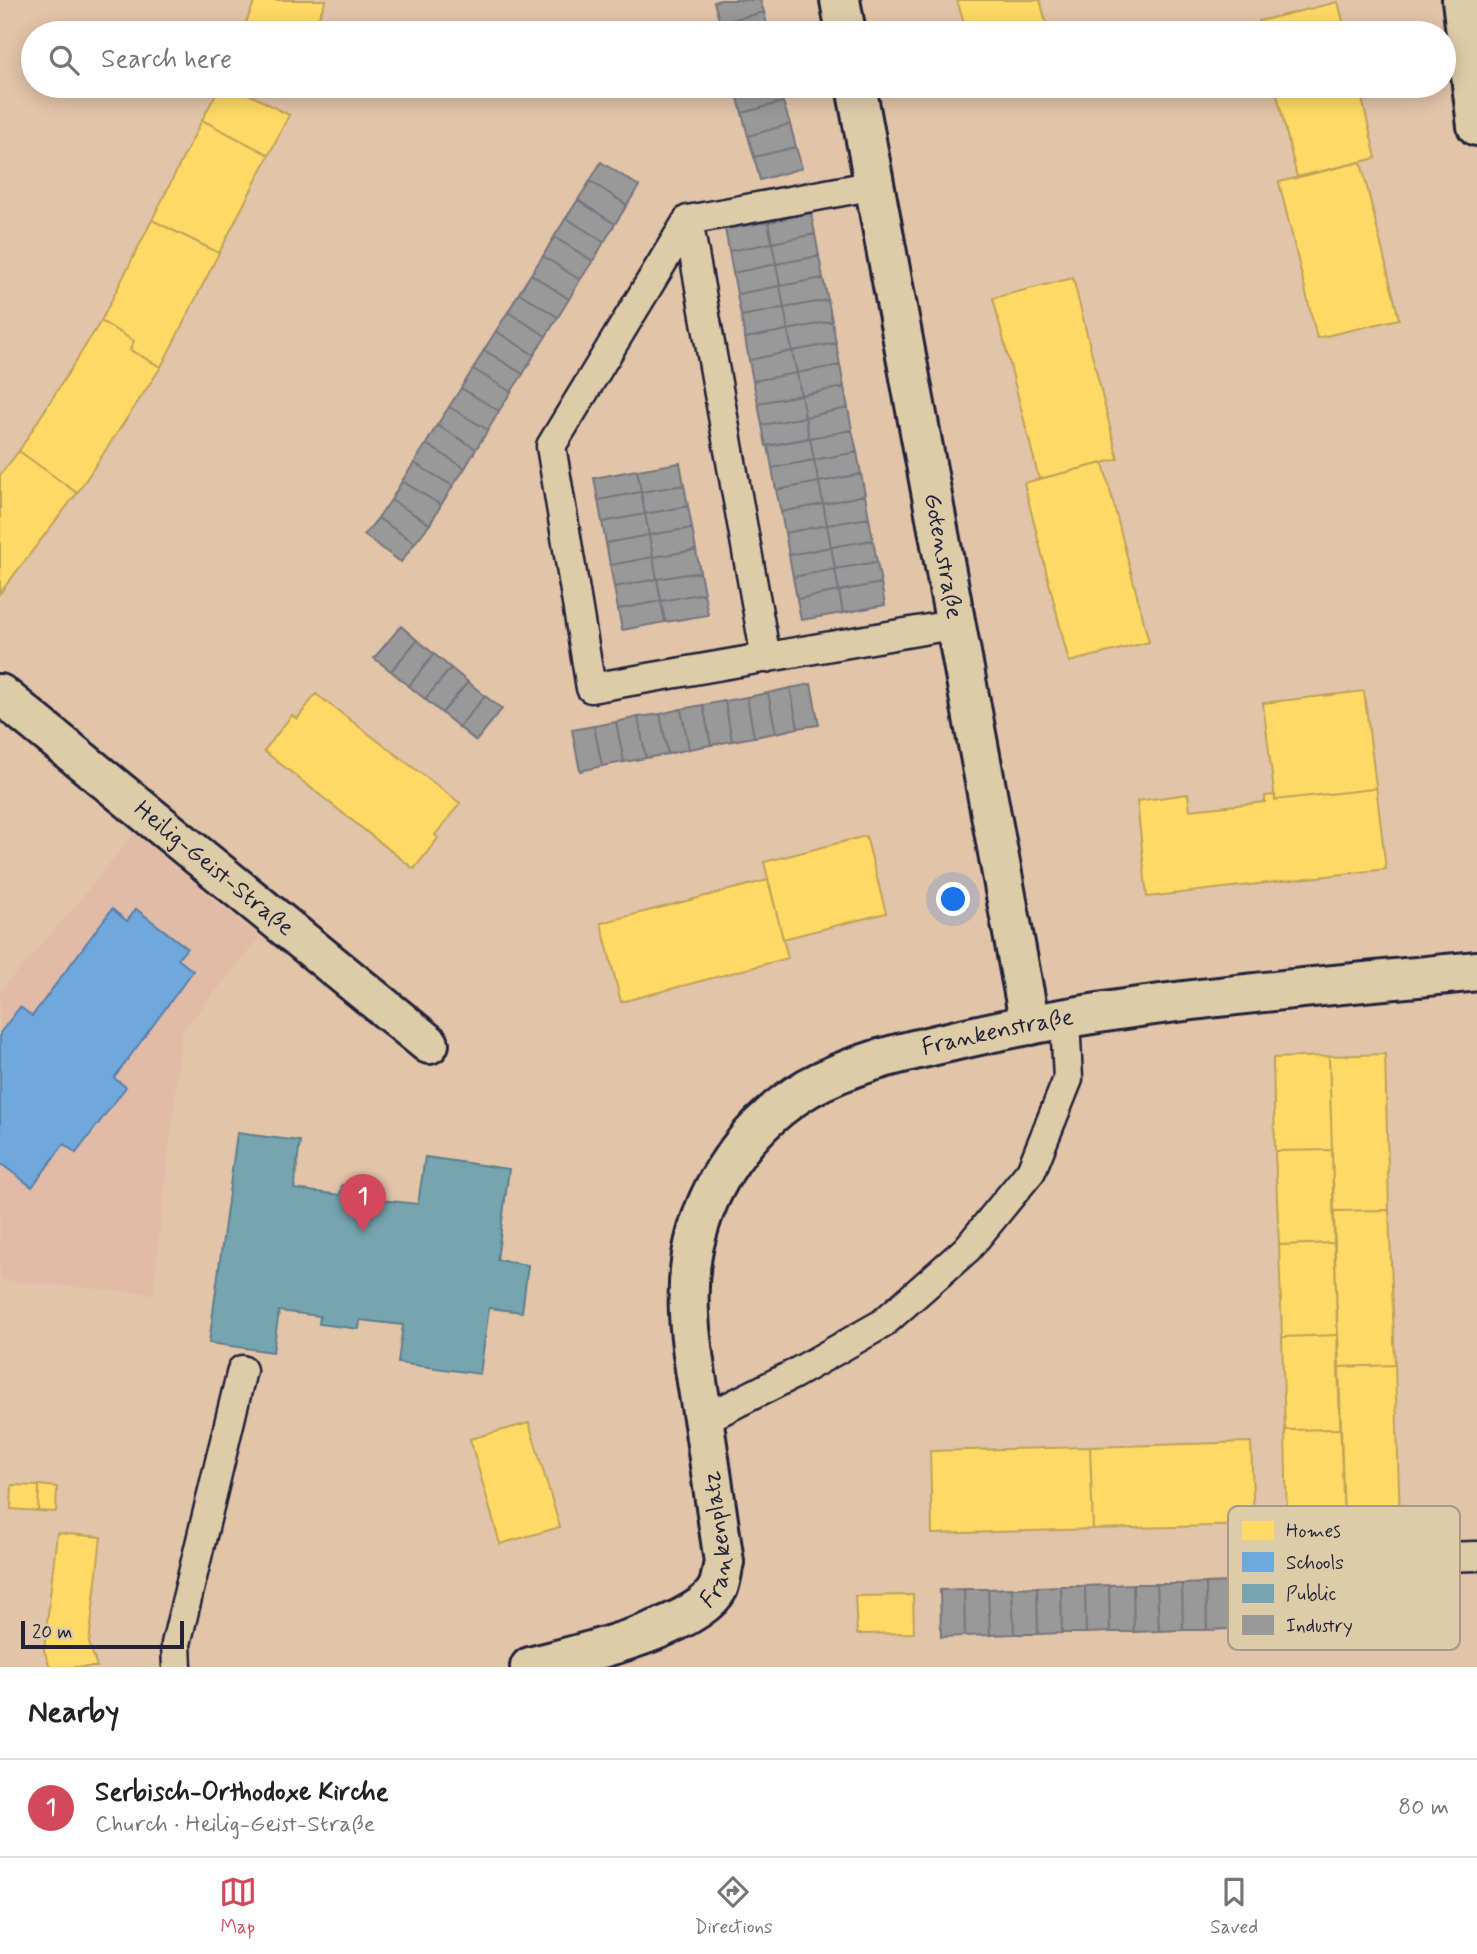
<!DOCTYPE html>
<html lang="en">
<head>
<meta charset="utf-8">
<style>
	body { margin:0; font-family:Mynerve,sans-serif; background:#f6f6f6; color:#222 }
	.scale { position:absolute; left:21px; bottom:18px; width:163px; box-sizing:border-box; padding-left:7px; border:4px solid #22223b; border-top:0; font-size:19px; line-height:24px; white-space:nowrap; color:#22223b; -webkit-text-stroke:5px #decca9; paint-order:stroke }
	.you { position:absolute; left:954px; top:900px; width:24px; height:24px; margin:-18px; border:5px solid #fff; border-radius:50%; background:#1a73e8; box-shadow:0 0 0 10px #1a73e833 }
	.badge { display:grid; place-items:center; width:46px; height:46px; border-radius:50%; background:#d1495b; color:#fff; font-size:23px; font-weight:700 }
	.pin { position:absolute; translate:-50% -58px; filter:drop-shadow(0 2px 4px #0008) }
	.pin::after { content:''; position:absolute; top:37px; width:24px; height:21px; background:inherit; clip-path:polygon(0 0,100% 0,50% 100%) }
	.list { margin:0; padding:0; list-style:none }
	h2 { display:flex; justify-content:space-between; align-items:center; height:91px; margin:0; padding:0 28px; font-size:30px }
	h2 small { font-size:23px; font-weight:400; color:#767676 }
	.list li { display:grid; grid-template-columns:46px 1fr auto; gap:21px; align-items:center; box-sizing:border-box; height:98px; padding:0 28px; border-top:2px solid #e0e0e0 }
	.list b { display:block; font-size:26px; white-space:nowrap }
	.list p { margin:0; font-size:23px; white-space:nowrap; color:#767676 }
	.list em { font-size:23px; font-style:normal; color:#767676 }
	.icon { flex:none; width:38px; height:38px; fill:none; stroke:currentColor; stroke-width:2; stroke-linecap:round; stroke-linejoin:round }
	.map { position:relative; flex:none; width:1477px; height:1667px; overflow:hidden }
	.search { position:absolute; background:#fff; box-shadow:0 4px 18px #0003; left:21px; right:21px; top:21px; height:77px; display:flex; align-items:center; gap:18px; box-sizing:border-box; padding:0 24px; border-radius:38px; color:#767676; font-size:26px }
	.sheet { height:189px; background:#fff }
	nav { display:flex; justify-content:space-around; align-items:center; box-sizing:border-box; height:98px; border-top:2px solid #e0e0e0; background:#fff; font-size:19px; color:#767676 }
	nav a { display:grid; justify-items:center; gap:4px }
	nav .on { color:#d1495b }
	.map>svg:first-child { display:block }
</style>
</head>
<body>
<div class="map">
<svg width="1477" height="1667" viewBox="0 0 1477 1667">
	<rect width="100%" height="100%" fill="#e2c4a9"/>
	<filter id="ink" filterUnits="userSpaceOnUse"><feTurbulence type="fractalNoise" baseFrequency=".0143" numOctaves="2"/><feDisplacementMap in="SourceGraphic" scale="14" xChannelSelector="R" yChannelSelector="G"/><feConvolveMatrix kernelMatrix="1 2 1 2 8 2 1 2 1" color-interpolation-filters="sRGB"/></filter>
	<g filter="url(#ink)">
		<!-- built -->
		<path fill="#e1bba7" d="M 134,833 L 260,937 L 182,1032 L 153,1294 L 0,1280 L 0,991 L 65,918 Z"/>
		<!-- homes -->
		<path fill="#ffd966" stroke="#bda259" stroke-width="2" d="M 255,0 L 326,0 L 312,33 L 242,33 Z
			M 957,0 L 1040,0 L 1049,33 L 967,33 Z
			M 1338,2 L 1346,33 L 1262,33 L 1259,21 Z
			M 220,86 L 233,86 L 289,115 L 269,155 L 202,120 Z
			M 1275,86 L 1359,86 L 1376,158 L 1297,177 Z
			M 202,120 L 269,155 L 219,253 L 152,220 Z
			M 1361,162 L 1399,319 L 1317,338 L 1279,182 Z
			M 152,220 L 219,253 L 161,367 L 130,350 L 134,341 L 101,321 Z
			M 1073,278 L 1118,459 L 1039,479 L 993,298 Z
			M 101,321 L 134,341 L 130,350 L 161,367 L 77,493 L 19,451 Z
			M 19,451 L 77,493 L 0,593 L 0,475 Z
			M 1103,463 L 1149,642 L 1069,662 L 1024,483 Z
			M 1364,691 L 1376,786 L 1373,789 L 1275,800 L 1263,703 Z
			M 316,694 L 460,803 L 435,835 L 438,838 L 414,869 L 264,751 L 292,715 L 297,719 Z
			M 1376,786 L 1386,869 L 1147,897 L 1137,801 L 1188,794 L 1190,810 L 1265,802 L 1265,796 L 1275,795 L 1275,800 L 1373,789 Z
			M 866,836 L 886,913 L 783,939 L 764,862 Z
			M 768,880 L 788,958 L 621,1002 L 601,923 Z
			M 1385,1054 L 1389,1210 L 1334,1211 L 1329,1056 Z
			M 1329,1056 L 1332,1150 L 1275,1151 L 1273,1058 Z
			M 1332,1150 L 1334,1243 L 1279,1245 L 1275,1151 Z
			M 1389,1210 L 1395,1365 L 1338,1367 L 1334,1211 Z
			M 1334,1243 L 1338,1335 L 1282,1337 L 1279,1245 Z
			M 1338,1335 L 1341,1429 L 1285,1430 L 1282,1337 Z
			M 1395,1365 L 1400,1520 L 1344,1522 L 1338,1367 Z
			M 529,1423 L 560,1527 L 500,1544 L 470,1439 Z
			M 1341,1429 L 1344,1522 L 1287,1524 L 1285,1430 Z
			M 1251,1442 L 1254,1525 L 1093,1529 L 1090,1447 Z
			M 1090,1447 L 1093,1529 L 932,1534 L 930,1451 Z
			M 12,1485 L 39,1486 L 38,1511 L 11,1509 Z
			M 39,1485 L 57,1487 L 56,1512 L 38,1511 Z
			M 57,1533 L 101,1537 L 89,1643 L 97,1667 L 50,1667 L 44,1650 Z
			M 913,1595 L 914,1633 L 857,1634 L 855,1596 Z"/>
		<!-- schools -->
		<path fill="#6fa8dc" stroke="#5880ac" stroke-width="2" d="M 112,909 L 127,921 L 136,909 L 187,948 L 178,959 L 193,971 L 114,1078 L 126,1087 L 76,1153 L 64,1144 L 32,1187 L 0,1163 L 0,1033 L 20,1007 L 32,1016 Z"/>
		<!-- public -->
		<path fill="#76a5af" stroke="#5d7e8c" stroke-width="2" d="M 237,1133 L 300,1141 L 294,1189 L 340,1195 L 342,1185 L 373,1189 L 371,1199 L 418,1204 L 425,1157 L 509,1169 L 497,1260 L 528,1265 L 522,1312 L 489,1308 L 480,1374 L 398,1363 L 403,1325 L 360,1320 L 359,1329 L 319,1324 L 320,1316 L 279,1311 L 273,1352 L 209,1343 Z"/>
		<!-- industry -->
		<path fill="#999" stroke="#75757d" stroke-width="2" d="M 720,0 L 760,0 L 764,12 L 720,23 L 714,2 Z
			M 764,12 L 769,33 L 723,33 L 720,23 Z
			M 755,86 L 779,86 L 783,102 L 742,113 L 736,91 Z
			M 783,102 L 790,124 L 748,136 L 742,113 Z
			M 790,124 L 796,147 L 754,157 L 748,136 Z
			M 796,147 L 802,168 L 760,180 L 754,157 Z
			M 601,162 L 639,186 L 627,205 L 590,181 Z
			M 590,181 L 627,205 L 615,224 L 578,200 Z
			M 578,200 L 615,224 L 604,242 L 566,218 Z
			M 811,213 L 815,234 L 772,243 L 768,222 Z
			M 566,218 L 604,242 L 593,261 L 554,237 Z
			M 768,222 L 772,243 L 729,251 L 725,229 Z
			M 815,234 L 819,256 L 776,264 L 772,243 Z
			M 554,237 L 593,261 L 580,280 L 543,256 Z
			M 772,243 L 776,264 L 733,273 L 729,251 Z
			M 543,256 L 580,280 L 569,299 L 531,274 Z
			M 819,256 L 823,278 L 780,286 L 776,264 Z
			M 776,264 L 780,286 L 737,294 L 733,273 Z
			M 531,274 L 569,299 L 558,317 L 519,293 Z
			M 823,278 L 828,300 L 784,308 L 780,286 Z
			M 780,286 L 784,308 L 741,316 L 737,294 Z
			M 519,293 L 558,317 L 546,336 L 508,312 Z
			M 828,300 L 832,321 L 788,330 L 784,308 Z
			M 784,308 L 788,330 L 745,338 L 741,316 Z
			M 508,312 L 546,336 L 534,355 L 496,331 Z
			M 832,321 L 836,343 L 792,351 L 788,330 Z
			M 788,330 L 792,351 L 749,360 L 745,338 Z
			M 496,331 L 534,355 L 523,374 L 484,350 Z
			M 836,343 L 840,365 L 797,373 L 792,351 Z
			M 484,350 L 523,374 L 511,392 L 473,369 Z
			M 792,351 L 797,373 L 753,381 L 749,360 Z
			M 840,365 L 844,387 L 801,395 L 797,373 Z
			M 473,369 L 511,392 L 499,411 L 461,388 Z
			M 797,373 L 801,395 L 758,403 L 753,381 Z
			M 844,387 L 848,408 L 805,417 L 801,395 Z
			M 461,388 L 499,411 L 488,430 L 449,407 Z
			M 801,395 L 805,417 L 762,425 L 758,403 Z
			M 449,407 L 488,430 L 476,449 L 437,425 Z
			M 848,408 L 852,430 L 809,438 L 805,417 Z
			M 805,417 L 809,438 L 766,446 L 762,425 Z
			M 437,425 L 476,449 L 465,468 L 426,444 Z
			M 852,430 L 857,452 L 814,460 L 810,438 Z
			M 810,438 L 814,460 L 772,468 L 768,446 Z
			M 426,444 L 465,468 L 453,486 L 414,463 Z
			M 857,452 L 861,474 L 819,482 L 814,460 Z
			M 814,460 L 819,482 L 776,490 L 772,468 Z
			M 414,463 L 453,486 L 441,505 L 402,481 Z
			M 680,463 L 684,485 L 641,492 L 637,470 Z
			M 637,470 L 641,492 L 598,500 L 594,478 Z
			M 861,474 L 865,495 L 823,504 L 819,482 Z
			M 402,481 L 441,505 L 430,524 L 391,500 Z
			M 819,482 L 823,504 L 781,512 L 776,490 Z
			M 684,485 L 688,506 L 645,514 L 641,492 Z
			M 641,492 L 645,514 L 602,522 L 598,500 Z
			M 865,495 L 869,518 L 827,525 L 823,504 Z
			M 391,500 L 430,524 L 415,543 L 378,518 Z
			M 823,504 L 827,525 L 785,533 L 781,512 Z
			M 688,506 L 692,528 L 649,535 L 645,514 Z
			M 645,514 L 649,535 L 606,543 L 602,522 Z
			M 378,518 L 415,543 L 401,562 L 364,535 Z
			M 869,518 L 873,540 L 831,547 L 827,525 Z
			M 827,525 L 831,547 L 789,555 L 785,533 Z
			M 692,528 L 696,550 L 653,557 L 649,535 Z
			M 649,535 L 653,557 L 610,565 L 606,543 Z
			M 873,540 L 877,562 L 835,569 L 831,547 Z
			M 831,547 L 835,569 L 793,577 L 789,555 Z
			M 696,550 L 700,572 L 657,579 L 653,557 Z
			M 653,557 L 657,579 L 614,587 L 610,565 Z
			M 877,562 L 881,583 L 839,591 L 835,569 Z
			M 835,569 L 839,591 L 797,599 L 793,577 Z
			M 700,572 L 704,593 L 661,601 L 657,579 Z
			M 657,579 L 661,601 L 618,609 L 614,587 Z
			M 881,583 L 885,605 L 843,613 L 839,591 Z
			M 839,591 L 843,613 L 801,620 L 797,599 Z
			M 704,593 L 708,615 L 665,622 L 661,601 Z
			M 661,601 L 665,622 L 622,630 L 618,609 Z
			M 401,626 L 417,640 L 391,671 L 374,658 Z
			M 417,640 L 434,654 L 409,686 L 391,671 Z
			M 434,654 L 451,668 L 425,699 L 409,686 Z
			M 451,668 L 468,682 L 442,713 L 425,699 Z
			M 468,682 L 485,696 L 459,727 L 442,713 Z
			M 811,684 L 819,725 L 798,728 L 790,688 Z
			M 790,688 L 798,728 L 776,733 L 768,693 Z
			M 768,693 L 776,733 L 754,737 L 747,697 Z
			M 485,696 L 502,709 L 476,741 L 459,727 Z
			M 747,697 L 754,737 L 732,741 L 725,701 Z
			M 725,701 L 732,741 L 711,745 L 703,705 Z
			M 703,705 L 711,745 L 689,749 L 681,709 Z
			M 681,709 L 689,749 L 668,754 L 660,714 Z
			M 660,714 L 668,754 L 646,758 L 638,717 Z
			M 638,717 L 646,758 L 624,762 L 616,722 Z
			M 616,722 L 624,762 L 602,766 L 594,726 Z
			M 594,726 L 602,766 L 580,771 L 572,730 Z
			M 1230,1582 L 1231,1629 L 1207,1630 L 1206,1583 Z
			M 1206,1583 L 1207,1630 L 1183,1630 L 1182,1584 Z
			M 1133,1584 L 1157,1584 L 1159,1631 L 1134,1632 Z
			M 1133,1584 L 1134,1632 L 1110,1632 L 1109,1585 Z
			M 1157,1584 L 1182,1584 L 1183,1630 L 1159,1631 Z
			M 1109,1585 L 1110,1632 L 1086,1633 L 1085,1586 Z
			M 1061,1586 L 1085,1586 L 1086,1633 L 1062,1633 Z
			M 1061,1586 L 1062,1633 L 1038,1634 L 1037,1587 Z
			M 1037,1587 L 1038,1634 L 1014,1634 L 1012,1588 Z
			M 1012,1588 L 1014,1634 L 990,1635 L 988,1589 Z
			M 964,1589 L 965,1636 L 941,1637 L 940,1590 Z
			M 964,1589 L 988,1589 L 990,1635 L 965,1636 Z"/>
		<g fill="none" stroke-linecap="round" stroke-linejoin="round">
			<defs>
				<path id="service" d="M 875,185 L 688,220 L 551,446 L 591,688 L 957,624
					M 688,220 L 766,658
					M 703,1420 L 794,1374 L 882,1324 L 967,1249 L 1031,1171 L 1068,1079 L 1065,1019
					M 1268,1562 L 1477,1556
					M 177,1667 L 176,1644 L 242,1370"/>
				<g id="minor">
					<path d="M 840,0 L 846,33"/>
					<path d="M 1462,0 L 1477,126"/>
					<path id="s1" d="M 856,86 L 1030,1025"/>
					<path id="s2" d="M 0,694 L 429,1044"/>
					<path id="s3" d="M 530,1667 C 574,1655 697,1629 718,1588 C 721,1581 722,1570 724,1562 C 717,1516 711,1470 704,1424 C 694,1362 679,1295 697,1233 C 713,1174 755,1119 808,1088 C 854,1062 906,1052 957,1040 C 1127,1000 1304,989 1477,971"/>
				</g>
			</defs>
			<!-- service casing -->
			<use href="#service" stroke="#22223b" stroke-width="33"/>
			<!-- minor casing -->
			<use href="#minor" stroke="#22223b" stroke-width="44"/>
			<!-- service -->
			<use href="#service" stroke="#decca9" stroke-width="28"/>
			<!-- minor -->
			<use href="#minor" stroke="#decca9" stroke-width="38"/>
		</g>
	</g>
	<g text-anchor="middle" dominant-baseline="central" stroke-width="7" stroke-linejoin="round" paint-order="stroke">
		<!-- street labels -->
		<g font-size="24" fill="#22223b" stroke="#decca9">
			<text stroke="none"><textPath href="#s1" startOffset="478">Gotenstraße</textPath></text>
			<text stroke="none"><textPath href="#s2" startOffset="276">Heilig-Geist-Straße</textPath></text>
			<text stroke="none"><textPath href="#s3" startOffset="952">Frankenstraße</textPath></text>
			<text stroke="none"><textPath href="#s3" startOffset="256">Frankenplatz</textPath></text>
		</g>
	</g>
	<!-- legend -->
	<rect x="1228" y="1506" width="232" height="144" rx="10" fill="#decca9" stroke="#a69988" stroke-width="2"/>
	<rect x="1242" y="1521" width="32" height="19" fill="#ffd966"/>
	<rect x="1242" y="1552" width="32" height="20" fill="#6fa8dc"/>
	<rect x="1242" y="1584" width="32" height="19" fill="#76a5af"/>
	<rect x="1242" y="1615" width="32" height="20" fill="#999"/>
	<g font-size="19" fill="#22223b">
		<text x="1286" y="1537">Homes</text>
		<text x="1286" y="1569">Schools</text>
		<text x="1286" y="1600">Public</text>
		<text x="1286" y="1632">Industry</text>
	</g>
</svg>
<div class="scale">20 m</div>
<div class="you"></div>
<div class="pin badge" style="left:363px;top:1232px">1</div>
<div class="search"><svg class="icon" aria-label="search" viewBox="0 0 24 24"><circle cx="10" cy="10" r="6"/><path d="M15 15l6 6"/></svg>Search here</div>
</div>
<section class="sheet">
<h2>Nearby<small></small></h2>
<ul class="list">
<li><span class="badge">1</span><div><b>Serbisch-Orthodoxe Kirche</b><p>Church · Heilig-Geist-Straße</p></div><em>80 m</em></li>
</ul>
</section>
<nav>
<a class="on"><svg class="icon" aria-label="map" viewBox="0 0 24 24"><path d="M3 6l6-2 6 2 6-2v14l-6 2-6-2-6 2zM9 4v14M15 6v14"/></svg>Map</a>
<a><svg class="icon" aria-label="directions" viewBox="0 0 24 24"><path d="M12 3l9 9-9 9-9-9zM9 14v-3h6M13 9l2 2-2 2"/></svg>Directions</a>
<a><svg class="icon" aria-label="saved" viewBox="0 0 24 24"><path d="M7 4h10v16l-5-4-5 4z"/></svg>Saved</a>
</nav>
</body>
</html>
